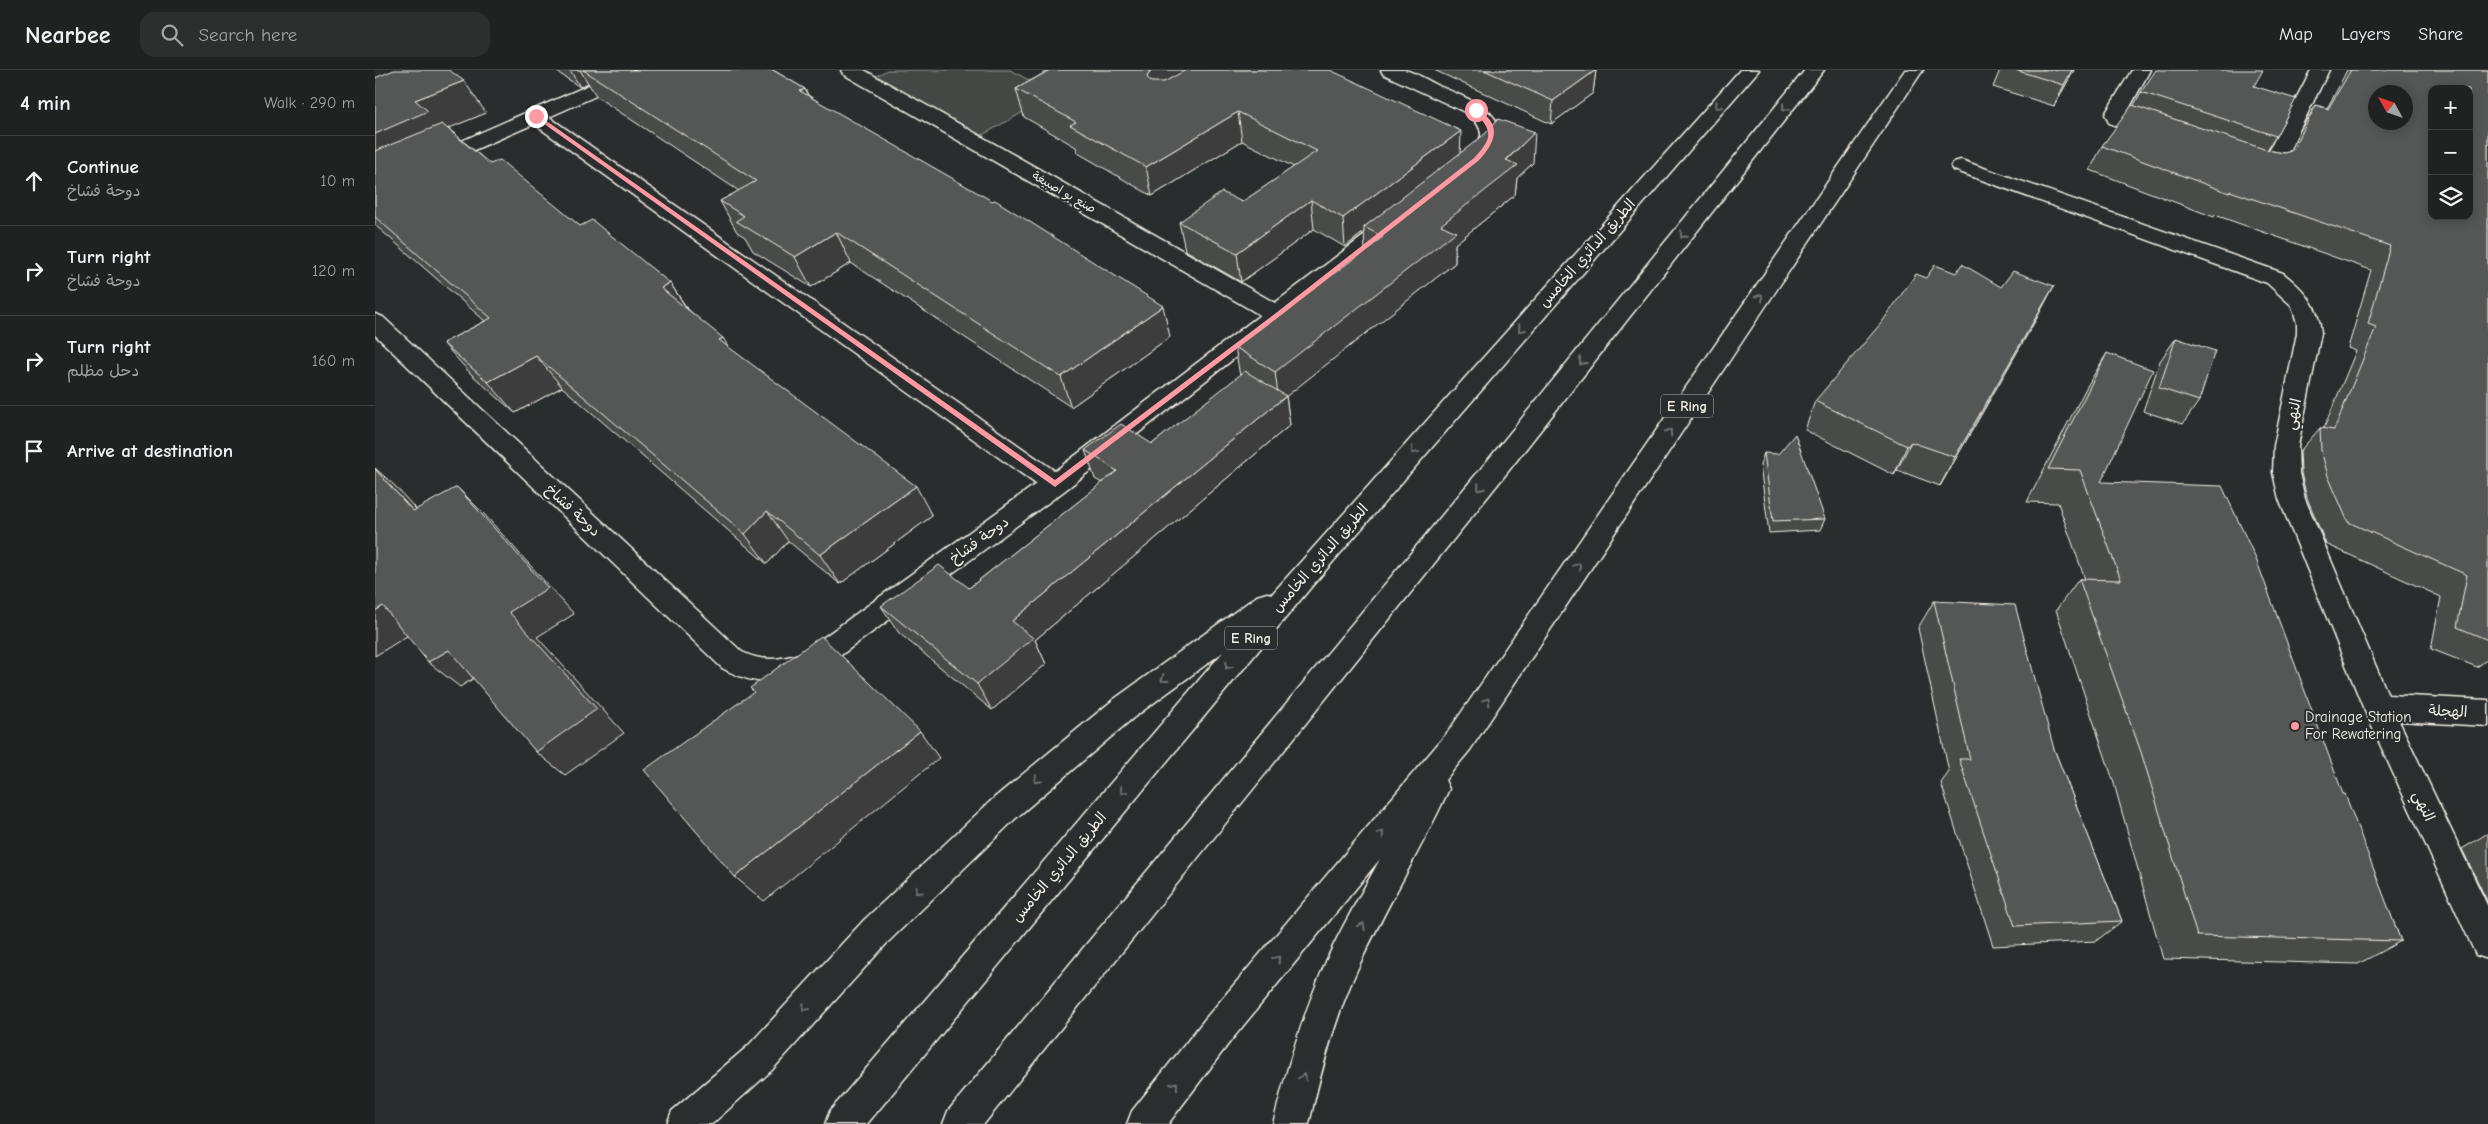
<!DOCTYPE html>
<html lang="en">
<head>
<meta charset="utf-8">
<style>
	body { margin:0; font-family:"Comic Neue","Playpen Sans Arabic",sans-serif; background:#2d2f2f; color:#f1f3f6 }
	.controls { position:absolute; right:15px; top:15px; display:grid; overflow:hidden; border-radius:10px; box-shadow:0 2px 12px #0003 }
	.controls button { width:45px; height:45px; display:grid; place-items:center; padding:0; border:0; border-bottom:1px solid #3d3f40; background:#202222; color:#f1f3f6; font:25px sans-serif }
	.compass { position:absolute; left:1993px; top:15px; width:45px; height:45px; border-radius:50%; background:#202222; box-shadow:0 2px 12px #0003; rotate:310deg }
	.stop { position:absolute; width:15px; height:15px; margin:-11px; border:4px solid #ff9aa2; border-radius:50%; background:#fff }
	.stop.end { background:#ff9aa2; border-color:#fff; box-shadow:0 1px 5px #0008 }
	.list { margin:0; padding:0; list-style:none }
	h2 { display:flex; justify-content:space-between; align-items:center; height:65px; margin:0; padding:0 20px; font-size:21px }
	h2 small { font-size:16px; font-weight:400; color:#a2a4a5 }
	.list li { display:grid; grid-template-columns:32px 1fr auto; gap:15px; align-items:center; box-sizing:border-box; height:90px; padding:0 20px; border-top:1px solid #3d3f40 }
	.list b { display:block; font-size:19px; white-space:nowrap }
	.list p { margin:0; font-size:16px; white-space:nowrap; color:#a2a4a5 }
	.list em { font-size:16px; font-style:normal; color:#a2a4a5 }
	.icon { flex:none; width:28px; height:28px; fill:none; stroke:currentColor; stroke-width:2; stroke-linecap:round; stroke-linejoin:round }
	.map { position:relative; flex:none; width:2113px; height:1054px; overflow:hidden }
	header { display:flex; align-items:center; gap:30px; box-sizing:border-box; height:70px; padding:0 25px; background:#202222; border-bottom:1px solid #3d3f40 }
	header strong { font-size:24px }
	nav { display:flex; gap:28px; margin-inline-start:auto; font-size:18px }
	.search { width:350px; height:45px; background:#2d2f2f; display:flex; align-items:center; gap:12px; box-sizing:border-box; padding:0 18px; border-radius:15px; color:#a2a4a5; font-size:19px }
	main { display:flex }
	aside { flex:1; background:#202222 }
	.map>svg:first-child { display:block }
</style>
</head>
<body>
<header>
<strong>Nearbee</strong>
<div class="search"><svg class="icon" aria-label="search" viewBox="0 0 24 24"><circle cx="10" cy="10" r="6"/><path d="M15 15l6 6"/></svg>Search here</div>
<nav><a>Map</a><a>Layers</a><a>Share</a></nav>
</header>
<main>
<aside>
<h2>4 min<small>Walk · 290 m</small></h2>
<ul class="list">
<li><svg class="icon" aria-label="ahead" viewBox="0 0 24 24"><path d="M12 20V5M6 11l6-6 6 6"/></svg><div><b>Continue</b><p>دوحة فشاخ</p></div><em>10 m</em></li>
<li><svg class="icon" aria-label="right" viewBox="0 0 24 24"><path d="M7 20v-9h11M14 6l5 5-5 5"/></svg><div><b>Turn right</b><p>دوحة فشاخ</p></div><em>120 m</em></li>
<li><svg class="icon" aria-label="right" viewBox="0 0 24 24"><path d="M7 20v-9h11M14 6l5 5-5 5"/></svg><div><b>Turn right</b><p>دحل مظلم</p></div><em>160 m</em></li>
<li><svg class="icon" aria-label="arrive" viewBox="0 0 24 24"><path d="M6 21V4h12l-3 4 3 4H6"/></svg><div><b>Arrive at destination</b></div></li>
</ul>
</aside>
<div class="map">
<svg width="2113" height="1054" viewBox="0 0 2113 1054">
	<rect width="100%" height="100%" fill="#2a2d2e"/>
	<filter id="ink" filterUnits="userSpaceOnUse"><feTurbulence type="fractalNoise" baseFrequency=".02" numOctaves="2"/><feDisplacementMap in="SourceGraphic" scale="10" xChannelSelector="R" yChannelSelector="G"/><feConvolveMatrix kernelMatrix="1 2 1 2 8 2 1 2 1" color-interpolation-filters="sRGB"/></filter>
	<g filter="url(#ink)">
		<!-- green -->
		<path fill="#444645" stroke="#9c9c96" d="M 512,0 L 635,0 L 680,24 L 604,67 L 499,7 Z"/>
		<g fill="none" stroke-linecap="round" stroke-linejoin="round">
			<defs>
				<path id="minor" d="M 248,0 L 272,0 L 270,4 L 174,47 L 680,401 L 885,245 L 468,4 L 466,0 L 489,0 L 900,233 L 1011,149 L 1018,147 L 1025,149 L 1029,154 L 914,245 L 911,250 L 906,252 L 689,421 L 447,599 C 407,614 386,619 347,598 L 0,265 L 0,244 L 8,247 L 367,582 C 387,592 406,590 427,583 L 661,414 L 159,54 L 0,123 L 0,109 Z
					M 1006,0 C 1013,0 1022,0 1029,0 C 1040,2 1054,11 1064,16 C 1091,28 1145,45 1117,84 C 1111,93 1106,96 1095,93 L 1092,89 C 1106,69 1114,65 1094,44 L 1008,4 Z
					M 1757,0 L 1775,0 L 1750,46 L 1788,60 L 1791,64 L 1788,68 L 1774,68 L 1734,53 L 1730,44 Z
					M 1936,0 L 1954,0 L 1907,95 C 1897,109 1884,104 1869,100 L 1866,96 L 1869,92 L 1876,90 L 1888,92 Z
					M 1586,90 L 1908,203 C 1929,220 1944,235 1946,263 L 1923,376 L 1924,403 L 1930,429 L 2013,625 L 2113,630 L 2113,656 L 2024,651 L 2113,837 L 2113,889 L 2101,885 L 1988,637 L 1904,429 L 1898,403 L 1899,376 L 1922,263 L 1922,253 L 1917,236 L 1892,213 L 1579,100 L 1576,96 L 1579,92 Z"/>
				<path id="primary" d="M 1365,0 L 1384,0 L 937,516 L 492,1054 L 450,1054 L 455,1041 L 848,582 L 758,648 L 641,748 L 513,872 L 397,1000 L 337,1054 L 292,1054 L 297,1041 L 373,976 L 489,850 L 619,728 L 738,630 L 882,526 L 892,523 L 897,524 Z
					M 1430,0 L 1449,0 L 1131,404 L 609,1054 L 568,1054 L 573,1041 L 1113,390 Z
					M 1530,0 L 1548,0 L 1095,680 L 1070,710 L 1074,719 C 1045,783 1006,844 978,909 C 958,955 945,1005 934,1054 L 898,1054 C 912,997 929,941 953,887 C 968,854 988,821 1005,789 L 854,973 L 793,1054 L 752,1054 L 757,1041 L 830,949 L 1073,662 Z"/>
			</defs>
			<!-- minor casing -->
			<use href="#minor" stroke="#f4f1e8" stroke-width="3"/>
			<!-- primary casing -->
			<use href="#primary" stroke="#f4f1e8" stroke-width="3"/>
			<!-- minor -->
			<use href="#minor" fill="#2a2d2e" fill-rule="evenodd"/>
			<!-- primary -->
			<use href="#primary" fill="#2a2d2e" fill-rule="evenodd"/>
		</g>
		<!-- wall -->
		<path fill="#494b4a" stroke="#f4f1e8" d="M 179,0 L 398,0 L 430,19 L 433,25 L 795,267 L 696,337 L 476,193 L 436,217 L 378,181 L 370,167 L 362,162 L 345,131 L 364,121 L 222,27 L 213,13 L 205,17 Z
			M 666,0 L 955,0 L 1085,83 L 1158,93 L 1142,108 L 1140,125 L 1080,174 L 1080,193 L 911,326 L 915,355 L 660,570 L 671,594 L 617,640 L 524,563 L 506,536 L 594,518 L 727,413 L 720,409 L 710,380 L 777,374 L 865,306 L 860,277 L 990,181 L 989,162 L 970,177 L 939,159 L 866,212 L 810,180 L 804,152 L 867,132 L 919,97 L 867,71 L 777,126 L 703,83 L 701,77 L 649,47 L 641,19 L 671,2 Z
			M 1059,0 L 1221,0 L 1218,23 L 1176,54 Z
			M 1625,0 L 1699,0 L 1679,36 L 1618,17 Z
			M 1972,0 L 2113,0 L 2113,589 L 2102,597 L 2056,579 L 2066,527 L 1951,474 L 1932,428 L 1926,403 L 1925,381 L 1945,358 L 1949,358 L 1981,281 L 1973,278 L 1996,200 L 1840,145 L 1839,147 L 1715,100 L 1727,76 L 1759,35 L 1766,22 L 1879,16 L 1901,66 L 1892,80 L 1909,83 L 1914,82 L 1926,59 L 1941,35 L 1952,38 L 1961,22 Z
			M 0,8 L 111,43 L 73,58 L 115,94 L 205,156 L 295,213 L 312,238 L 354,278 L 557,446 L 465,514 L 413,471 L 392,494 L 187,317 L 140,343 L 96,304 L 68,273 L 110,251 L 0,155 Z
			M 1663,246 L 1565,416 L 1522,400 L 1519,405 L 1430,360 L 1440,331 Z
			M 1801,268 L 1824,331 L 1808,354 L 1768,341 L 1785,291 Z
			M 1732,283 L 1726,412 L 1968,724 L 2026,871 L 1983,894 L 1788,889 L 1738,710 L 1681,540 L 1704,509 L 1710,509 L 1683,433 L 1652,432 L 1711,318 Z
			M 1389,383 L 1450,449 L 1445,460 L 1394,463 L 1385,395 Z
			M 1559,531 L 1679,679 L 1747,851 L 1721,871 L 1618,876 L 1566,713 L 1574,702 L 1543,558 Z
			M 2113,763 L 2113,833 L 2087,779 Z"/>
		<!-- shaded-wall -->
		<path fill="#3c3d3c" stroke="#f4f1e8" d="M 195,0 L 205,0 L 213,13 L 205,17 Z
			M 777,0 L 832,0 L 781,29 L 772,7 L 775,1 Z
			M 1221,0 L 1218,23 L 1176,54 L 1178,31 Z
			M 1697,0 L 1699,0 L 1679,36 L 1689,15 Z
			M 89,11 L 111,43 L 67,61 L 0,107 L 0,64 L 40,30 Z
			M 430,19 L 444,49 L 425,21 Z
			M 863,42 L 867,71 L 777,126 L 771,97 Z
			M 1086,61 L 1085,89 L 989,157 L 989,162 L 970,177 L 968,148 Z
			M 1160,62 L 1158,93 L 1142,108 L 1140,125 L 1080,174 L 1080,193 L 904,332 L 900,302 L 1066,155 Z
			M 936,130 L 939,159 L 866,212 L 862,183 Z
			M 461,162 L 476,193 L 436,217 L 420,187 Z
			M 295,213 L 316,245 L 286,218 Z
			M 1679,216 L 1663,246 L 1565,416 L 1580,387 Z
			M 788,236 L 795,267 L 696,337 L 686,307 Z
			M 348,268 L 368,300 L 344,270 Z
			M 161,286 L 187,317 L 140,343 L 113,312 Z
			M 911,326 L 915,355 L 660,570 L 671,594 L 617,640 L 602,614 L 637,551 Z
			M 1536,372 L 1522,400 L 1519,405 L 1532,376 Z
			M 0,398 L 20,416 L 67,468 L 38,441 L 0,399 Z
			M 541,416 L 557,446 L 465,514 L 445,485 Z
			M 82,417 L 109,444 L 199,544 L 162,567 L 249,663 L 190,705 L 161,682 L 134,542 Z
			M 392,441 L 413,471 L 392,494 L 370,464 Z
			M 8,536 L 40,561 L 0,586 L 0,541 Z
			M 74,580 L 104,605 L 85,617 L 53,592 Z
			M 545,661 L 564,688 L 389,831 L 360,807 Z"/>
		<!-- building -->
		<path fill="#555756" stroke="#f4f1e8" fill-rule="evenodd" d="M 19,0 L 74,0 L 89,11 L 40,30 L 53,41 L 0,64 L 0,8 Z
			M 208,0 L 398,0 L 430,19 L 425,21 L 617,131 L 620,130 L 788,236 L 686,307 L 461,162 L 420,187 L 361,151 L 369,146 L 345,131 L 381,111 Z
			M 675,0 L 777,0 L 775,1 L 772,7 L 776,12 L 789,12 L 811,0 L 955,0 L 1086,61 L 968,148 L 936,130 L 862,183 L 804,152 L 847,122 L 867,132 L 942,81 L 863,42 L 771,97 L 695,55 L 701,52 L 641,19 Z
			M 1109,0 L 1221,0 L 1178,31 Z
			M 1640,0 L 1697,0 L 1689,15 Z
			M 1781,0 L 1888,0 L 1879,16 L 1921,29 L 1901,66 L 1766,22 Z
			M 1976,0 L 2113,0 L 2113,570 L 2082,557 L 2092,505 L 1973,452 L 1953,406 L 1946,380 L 1945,358 L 1959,360 L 2001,257 L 1993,254 L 2015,176 L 1855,121 L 1854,123 L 1727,76 L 1757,35 L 1892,80 L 1909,83 L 1916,81 L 1920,76 L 1941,35 L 1953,39 ZM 2057,19 L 2094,19 L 2094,146 L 2057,146 ZM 2000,22 L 2030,22 L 2030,52 L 2000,52 Z
			M 1123,49 L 1160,62 L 1131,90 L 1143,95 L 1066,155 L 1081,162 L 900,302 L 860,277 L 1008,167 L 989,157 L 1110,64 Z
			M 67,54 L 115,94 L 125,90 L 205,156 L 217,150 L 295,213 L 286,218 L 348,268 L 344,270 L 541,416 L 445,485 L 392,441 L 370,464 L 161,286 L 113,312 L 68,273 L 116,248 L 0,147 L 0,81 Z
			M 1587,194 L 1626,217 L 1638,201 L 1679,216 L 1580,387 L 1536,372 L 1532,376 L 1440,331 L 1507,252 L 1541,204 L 1551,208 L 1560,195 L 1581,203 Z
			M 1801,268 L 1840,281 L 1824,331 L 1784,318 Z
			M 1732,283 L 1778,300 L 1726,412 L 1847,416 L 1881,489 L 1968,724 L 1970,724 L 2026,871 L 1822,866 L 1766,682 L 1704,509 L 1746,510 L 1705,400 L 1673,399 Z
			M 870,301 L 911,326 L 637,551 L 658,568 L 602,614 L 506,536 L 564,495 L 594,518 L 742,401 L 710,380 L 746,354 L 777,374 Z
			M 1420,364 L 1450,449 L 1398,451 L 1389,383 L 1403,384 Z
			M 0,399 L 38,441 L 82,417 L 173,518 L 134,542 L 222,639 L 161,682 L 74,580 L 53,592 L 8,536 L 0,541 Z
			M 1559,531 L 1640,535 L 1679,679 L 1747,851 L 1640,856 L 1584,689 L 1595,689 Z
			M 446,566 L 545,661 L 360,807 L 269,700 L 379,622 L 375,618 Z"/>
		<!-- one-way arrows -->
		<defs><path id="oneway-chevron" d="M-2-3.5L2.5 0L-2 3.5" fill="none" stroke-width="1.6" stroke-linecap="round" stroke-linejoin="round" transform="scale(1.25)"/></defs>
		<g stroke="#71726f">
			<use href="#oneway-chevron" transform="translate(1343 36) rotate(132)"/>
			<use href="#oneway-chevron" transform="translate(1410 38) rotate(129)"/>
			<use href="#oneway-chevron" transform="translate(1308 165) rotate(129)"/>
			<use href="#oneway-chevron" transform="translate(1385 227) rotate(-56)"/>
			<use href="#oneway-chevron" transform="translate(1146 259) rotate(131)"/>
			<use href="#oneway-chevron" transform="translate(1207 292) rotate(129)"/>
			<use href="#oneway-chevron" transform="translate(1294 362) rotate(-56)"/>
			<use href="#oneway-chevron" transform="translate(1039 381) rotate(131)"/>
			<use href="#oneway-chevron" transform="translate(1105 418) rotate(129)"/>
			<use href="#oneway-chevron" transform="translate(1203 496) rotate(-56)"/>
			<use href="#oneway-chevron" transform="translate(853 596) rotate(130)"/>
			<use href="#oneway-chevron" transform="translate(789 609) rotate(144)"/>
			<use href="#oneway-chevron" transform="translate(1112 631) rotate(-56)"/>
			<use href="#oneway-chevron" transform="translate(662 710) rotate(138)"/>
			<use href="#oneway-chevron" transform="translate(748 721) rotate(130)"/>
			<use href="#oneway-chevron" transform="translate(1006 764) rotate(-50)"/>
			<use href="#oneway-chevron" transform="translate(543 821) rotate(136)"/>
			<use href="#oneway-chevron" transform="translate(987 856) rotate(-62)"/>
			<use href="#oneway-chevron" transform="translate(902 889) rotate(-50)"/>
			<use href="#oneway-chevron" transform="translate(430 938) rotate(132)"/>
			<use href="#oneway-chevron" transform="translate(928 1007) rotate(-74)"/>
			<use href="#oneway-chevron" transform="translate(800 1015) rotate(-52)"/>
		</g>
	</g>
	<!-- route -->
	<path fill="#ff9aa2" d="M 1101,39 C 1128,53 1121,73 1103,91 L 905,246 L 680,417 L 158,46 L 163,45 L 680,410 L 901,243 L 1099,88 C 1119,67 1117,61 1099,40 Z"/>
	<!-- markers -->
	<circle fill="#ff9aa2" stroke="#2a2d2e" stroke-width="2" cx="1920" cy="656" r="5"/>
	<g text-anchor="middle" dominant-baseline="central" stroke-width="4" stroke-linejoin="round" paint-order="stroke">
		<!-- far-street labels -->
		<g font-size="12" fill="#f4f1e8" stroke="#2a2d2e">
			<text transform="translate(689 122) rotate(30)">صنع بو اصبيغة</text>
		</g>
		<!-- shield labels -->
		<g fill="#2a2d2e" stroke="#b7b6b0" stroke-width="1">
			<rect x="1286" y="324.5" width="52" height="23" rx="4"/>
			<rect x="850" y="556.5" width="52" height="23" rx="4"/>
		</g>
		<g font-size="14" font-weight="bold" fill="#f4f1e8">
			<text x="1312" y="336">E Ring</text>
			<text x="876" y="568">E Ring</text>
		</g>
		<!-- street labels -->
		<g font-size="15" fill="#f4f1e8" stroke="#2a2d2e">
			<text transform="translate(1212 183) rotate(-49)">الطريق الدائري الخامس</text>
			<text transform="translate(1918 344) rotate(-78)">النهي</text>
			<text transform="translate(198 440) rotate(43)">دوحة فشاخ</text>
			<text transform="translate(604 470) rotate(-36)">دوحة فشاخ</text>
			<text transform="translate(945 488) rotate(-49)">الطريق الدائري الخامس</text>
			<text transform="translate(2073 641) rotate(3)">الهجلة</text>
			<text transform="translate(2049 736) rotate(65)">النهي</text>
			<text transform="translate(684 797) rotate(-50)">الطريق الدائري الخامس</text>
		</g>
		<!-- poi labels -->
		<g font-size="15" fill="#f4f1e8" stroke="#2a2d2e" text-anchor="start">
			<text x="1930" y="647">Drainage Station<tspan x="1930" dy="17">For Rewatering</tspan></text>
		</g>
	</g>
</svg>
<div class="controls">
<button>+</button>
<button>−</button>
<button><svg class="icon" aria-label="layers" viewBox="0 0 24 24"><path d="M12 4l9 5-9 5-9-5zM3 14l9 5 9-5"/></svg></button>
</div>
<svg class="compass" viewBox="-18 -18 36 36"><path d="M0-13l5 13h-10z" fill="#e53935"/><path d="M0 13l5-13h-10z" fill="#a2a4a5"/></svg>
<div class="stop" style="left:1101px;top:40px"></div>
<div class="stop end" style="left:161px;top:46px"></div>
</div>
</main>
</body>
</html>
